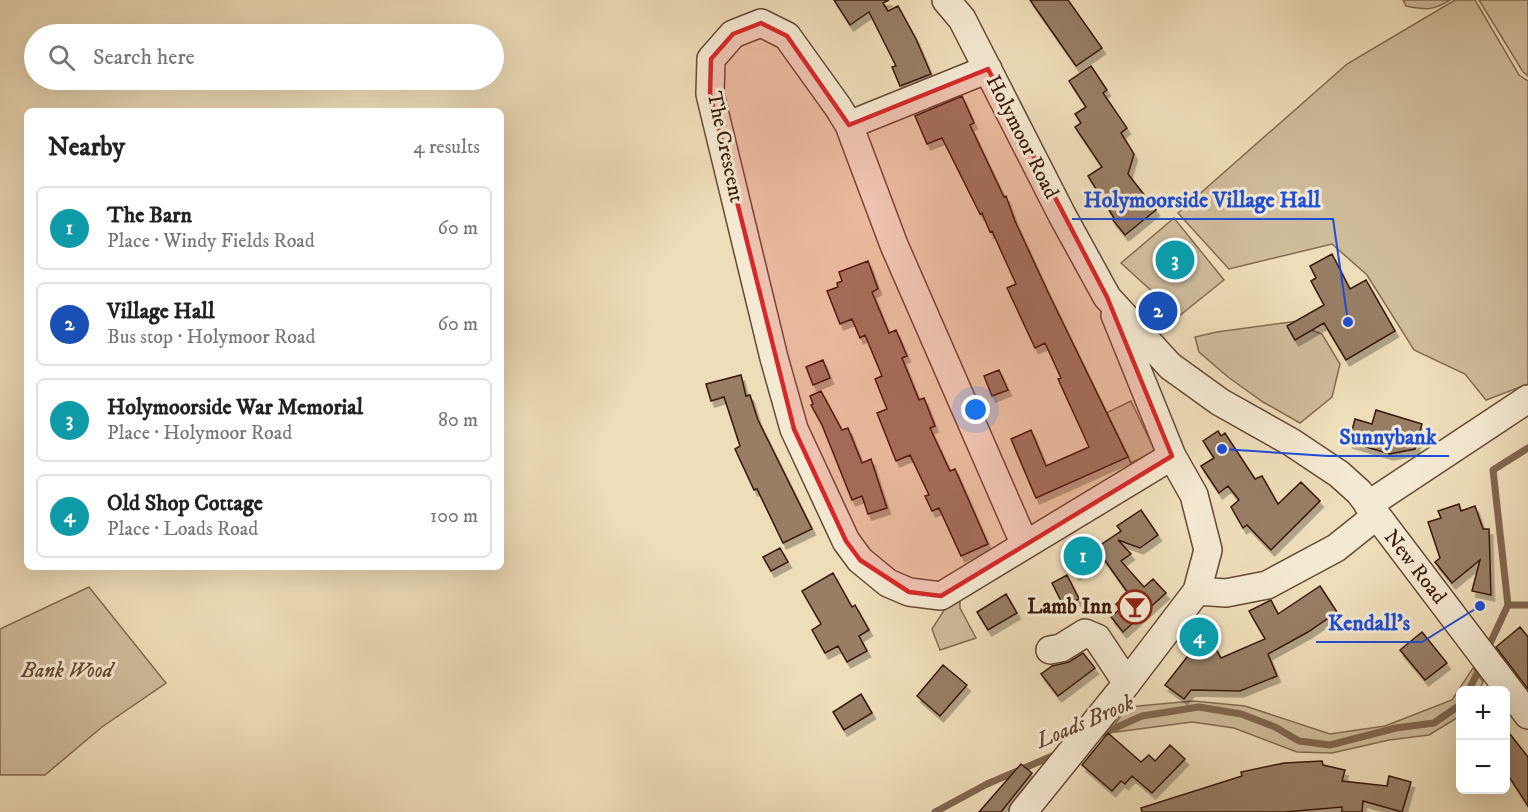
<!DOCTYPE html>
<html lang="en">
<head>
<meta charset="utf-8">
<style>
	body { margin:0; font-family:"IM FELL DW Pica",serif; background:#f6f6f6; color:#222 }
	.controls { position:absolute; right:18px; bottom:18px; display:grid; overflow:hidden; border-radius:9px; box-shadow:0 6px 24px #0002 }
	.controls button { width:54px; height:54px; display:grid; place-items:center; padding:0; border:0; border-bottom:2px solid #e0e0e0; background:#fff; color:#222; font:30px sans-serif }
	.you { position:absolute; left:976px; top:410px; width:21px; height:21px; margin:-15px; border:4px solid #fff; border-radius:50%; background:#1a73e8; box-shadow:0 0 0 9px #1a73e833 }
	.badge { display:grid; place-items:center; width:39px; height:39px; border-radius:50%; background:#1a73e8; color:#fff; font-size:20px; font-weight:700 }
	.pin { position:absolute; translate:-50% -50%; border:3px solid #fff; box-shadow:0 2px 6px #0006 }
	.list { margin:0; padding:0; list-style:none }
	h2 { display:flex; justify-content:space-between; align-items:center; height:78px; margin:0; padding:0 24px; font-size:26px }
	h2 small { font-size:20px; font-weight:400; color:#767676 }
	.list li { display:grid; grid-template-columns:39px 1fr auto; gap:18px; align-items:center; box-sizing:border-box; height:84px; margin:0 12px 12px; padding:0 12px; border:2px solid #e0e0e0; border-radius:9px }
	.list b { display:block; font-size:22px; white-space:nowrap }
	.list p { margin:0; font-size:20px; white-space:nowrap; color:#767676 }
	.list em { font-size:20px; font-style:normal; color:#767676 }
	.icon { flex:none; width:33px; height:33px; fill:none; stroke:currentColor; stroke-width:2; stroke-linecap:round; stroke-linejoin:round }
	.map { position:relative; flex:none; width:1528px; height:812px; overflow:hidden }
	.search { position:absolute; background:#fff; box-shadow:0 6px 24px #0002; left:24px; top:24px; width:480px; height:66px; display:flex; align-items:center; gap:15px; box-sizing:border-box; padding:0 21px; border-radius:33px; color:#767676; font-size:22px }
	.panel { position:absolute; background:#fff; box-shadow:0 6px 24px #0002; left:24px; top:108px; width:480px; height:462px; border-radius:9px }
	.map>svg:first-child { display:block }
</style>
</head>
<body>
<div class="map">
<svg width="1528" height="812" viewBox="0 0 1528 812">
	<defs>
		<filter id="shadow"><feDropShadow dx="3.5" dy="6" stdDeviation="0" flood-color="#0004"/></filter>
	</defs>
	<rect width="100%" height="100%" fill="#eeddb9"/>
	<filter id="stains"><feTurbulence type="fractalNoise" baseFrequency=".00333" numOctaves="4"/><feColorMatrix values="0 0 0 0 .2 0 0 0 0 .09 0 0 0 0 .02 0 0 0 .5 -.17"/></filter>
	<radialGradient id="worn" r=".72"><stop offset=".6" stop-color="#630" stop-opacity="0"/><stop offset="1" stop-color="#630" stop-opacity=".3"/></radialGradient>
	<!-- green -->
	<path fill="#cfbc9b" stroke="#846a52" stroke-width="1.5" d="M 1403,0 L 1450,0 C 1432,11 1426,10 1406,6 Z
		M 1455,0 L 1475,0 L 1519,75 L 1528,81 L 1528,384 L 1486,400 L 1465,374 L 1414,350 L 1367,275 L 1332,244 L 1229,269 L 1178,213 L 1347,64 Z
		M 1479,0 L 1528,0 L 1528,76 L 1523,72 Z
		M 1174,218 L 1224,280 L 1179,316 L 1121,263 Z
		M 1306,320 L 1311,330 L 1322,334 L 1340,364 L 1332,397 L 1300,423 L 1263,402 L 1228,377 L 1199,352 L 1195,337 L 1217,332 Z
		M 1131,401 L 1155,451 L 1131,463 L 1106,413 Z
		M 89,587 L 166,683 L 102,727 L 45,775 L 0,775 L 0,629 Z
		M 960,601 L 960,608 L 976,638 L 940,650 L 932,629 L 946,607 Z
		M 1473,668 L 1483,682 L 1479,690 L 1460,690 L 1460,716 L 1429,735 L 1389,740 L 1332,753 L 1297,752 L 1234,728 L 1192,722 L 1108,733 L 1128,707 L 1193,701 L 1245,706 L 1330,734 L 1385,726 L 1452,700 Z"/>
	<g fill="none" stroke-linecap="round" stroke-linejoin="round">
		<!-- stream -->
		<path stroke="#80664f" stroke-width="7" d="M 1528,448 L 1493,470 L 1508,605 L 1528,605
			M 1487,650 L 1508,605
			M 1469,690 L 1482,663
			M 1097,736 L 1142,716 L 1199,707 L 1241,714 L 1275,727 L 1299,741 L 1330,745 L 1396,728 L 1434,723 L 1460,705
			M 935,812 L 987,784 L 1057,754"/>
	</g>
	<!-- building -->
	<path fill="#977e65" stroke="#391809" stroke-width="1.5" filter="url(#shadow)" d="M 834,0 L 889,0 L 883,3 L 888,11 L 898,6 L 916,39 L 931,74 L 900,86 L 892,67 L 896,66 L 869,12 L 850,25 Z
		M 1030,0 L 1068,0 L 1102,48 L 1076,66 Z
		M 1091,66 L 1107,90 L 1103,93 L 1127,128 L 1121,133 L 1134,154 L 1128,174 L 1156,210 L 1125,235 L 1112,219 L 1114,218 L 1088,176 L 1102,167 L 1075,127 L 1081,123 L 1075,114 L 1086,107 L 1069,81 Z
		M 962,96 L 974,123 L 970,125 L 1004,197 L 1006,196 L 1015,221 L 1047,290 L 1128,457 L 1036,498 L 1011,439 L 1031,430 L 1046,466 L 1089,447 L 1058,379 L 1061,378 L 1045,343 L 1035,348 L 1007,288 L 1016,284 L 992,231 L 990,232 L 982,213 L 980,214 L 942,138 L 927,144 L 915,116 Z
		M 1332,254 L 1350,289 L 1366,280 L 1395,331 L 1346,360 L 1324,323 L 1295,340 L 1287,326 L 1324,305 L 1311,281 L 1316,278 L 1310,266 Z
		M 868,261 L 878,289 L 872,292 L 889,333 L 896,330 L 907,356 L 902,358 L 919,400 L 924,398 L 935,426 L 930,428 L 950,471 L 955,469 L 988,544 L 961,556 L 939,508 L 932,511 L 925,496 L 929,495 L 910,455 L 896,461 L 877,413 L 887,409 L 875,379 L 882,376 L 865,335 L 860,338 L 852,319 L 840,324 L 827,291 L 838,287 L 837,283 L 842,281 L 839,272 Z
		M 823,360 L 830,378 L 813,385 L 806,367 Z
		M 999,370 L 1008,390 L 992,396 L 984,376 Z
		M 741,375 L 746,396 L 750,395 L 758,420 L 812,529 L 783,543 L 757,489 L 754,490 L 735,449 L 740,446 L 724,397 L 711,401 L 706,384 Z
		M 821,391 L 842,430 L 848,428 L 862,463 L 871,459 L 887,508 L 868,514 L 862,496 L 852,500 L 822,425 L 811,405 L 813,404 L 810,396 Z
		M 1376,410 L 1422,424 L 1415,449 L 1390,454 L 1349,442 L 1355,419 L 1372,424 Z
		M 1218,431 L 1221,436 L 1225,433 L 1255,479 L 1262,476 L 1278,504 L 1301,482 L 1320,501 L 1271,550 L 1247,525 L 1243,528 L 1231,507 L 1239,500 L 1228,486 L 1219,493 L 1201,466 L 1214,458 L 1203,441 Z
		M 1459,504 L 1461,511 L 1475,506 L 1483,529 L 1489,529 L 1491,595 L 1472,591 L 1480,560 L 1452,583 L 1435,562 L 1440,558 L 1428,522 L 1441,518 L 1438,511 Z
		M 1141,510 L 1158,535 L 1140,548 L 1118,540 L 1131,554 L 1121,561 L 1144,587 L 1153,579 L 1166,593 L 1123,632 L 1111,617 L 1120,609 L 1116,604 L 1128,593 L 1096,548 L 1121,531 L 1117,526 Z
		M 780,548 L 788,562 L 771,571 L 763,557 Z
		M 1088,548 L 1096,562 L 1076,574 L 1067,559 Z
		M 833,573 L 852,607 L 855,605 L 869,630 L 859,636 L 867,651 L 847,662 L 838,646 L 825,653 L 812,630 L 821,624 L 802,591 Z
		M 1067,575 L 1079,599 L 1064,607 L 1052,583 Z
		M 1320,586 L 1337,612 L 1308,632 L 1268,654 L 1277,676 L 1240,691 L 1191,690 L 1184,699 L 1165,685 L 1195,647 L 1186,633 L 1202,624 L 1221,658 L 1265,639 L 1249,611 L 1271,600 L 1278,614 Z
		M 1006,594 L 1017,613 L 988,630 L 977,612 Z
		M 1520,627 L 1528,637 L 1528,689 L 1496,647 Z
		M 1422,632 L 1447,663 L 1425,680 L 1400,650 Z
		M 1083,653 L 1095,668 L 1058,696 L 1041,674 L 1052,666 L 1069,662 Z
		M 943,665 L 967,685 L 940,716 L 917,696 Z
		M 861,694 L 872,713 L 844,730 L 833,712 Z
		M 1506,729 L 1528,757 L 1528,806 L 1506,772 Z
		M 1108,733 L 1141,762 L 1149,755 L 1155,761 L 1170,745 L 1185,759 L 1152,793 L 1132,776 L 1125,784 L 1121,781 L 1112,791 L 1082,765 Z
		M 1322,761 L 1323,765 L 1345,770 L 1342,781 L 1387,786 L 1389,776 L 1411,782 L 1402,812 L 1363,801 L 1362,812 L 1342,812 L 1342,807 L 1285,812 L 1142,812 L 1141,808 L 1242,776 L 1241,772 L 1284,763 Z
		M 1021,764 L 1032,773 L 1001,812 L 979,812 Z"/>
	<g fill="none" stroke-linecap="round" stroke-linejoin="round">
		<defs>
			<path id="minor" d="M 946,0 L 962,19 L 1062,215 L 1107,297 L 1170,366 L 1220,402 L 1291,442 L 1339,474 L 1359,492 L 1528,715
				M 849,125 L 988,69
				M 1368,505 L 1528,399
				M 1025,545 L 894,245 L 849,125 L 838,107 L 787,36 L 761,23 L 733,34 L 711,59 L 710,94 L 774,358 L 794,429 L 846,541 L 860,560 L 888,583 L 909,592 L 941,596 L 1172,456
				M 1197,591 L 1226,593 L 1267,585 L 1336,548 L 1376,516
				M 1050,650 L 1061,648 L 1085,633 L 1097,638 L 1127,683
				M 1023,812 L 1120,692 L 1197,591 L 1208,550 L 1194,495 L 1172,456 L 1115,315"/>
		</defs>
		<!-- minor casing -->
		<use href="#minor" stroke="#664935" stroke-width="30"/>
		<!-- minor -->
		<use href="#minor" stroke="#f4e9d2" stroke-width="27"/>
	</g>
	<!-- marked area -->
	<path fill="#d62828" fill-opacity="0.2" stroke="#d62828" stroke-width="4.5" stroke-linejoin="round" d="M 761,23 L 787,36 L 849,125 L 988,69 L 1107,297 L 1172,456 L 941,596 L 909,592 L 860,560 L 846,541 L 794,429 L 710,94 L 711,59 L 733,34 Z"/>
	<!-- icons -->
	<defs>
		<symbol id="bar-ring" viewBox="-11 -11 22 22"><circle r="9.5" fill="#f4e9d2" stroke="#8f2418" stroke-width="1.5"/><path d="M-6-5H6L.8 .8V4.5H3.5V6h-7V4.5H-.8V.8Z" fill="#8f2418"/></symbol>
	</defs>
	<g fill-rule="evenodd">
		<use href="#bar-ring" x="1116" y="588" width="38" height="38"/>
	</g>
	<g text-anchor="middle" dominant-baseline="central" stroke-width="6" stroke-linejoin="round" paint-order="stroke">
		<!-- street labels -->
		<g font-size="21" fill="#391809" stroke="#f4e9d2">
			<text transform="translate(1022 137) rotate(63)">Holymoor Road</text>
			<text transform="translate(725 147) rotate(78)">The Crescent</text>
			<text transform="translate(1415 567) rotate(52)">New Road</text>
		</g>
		<!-- poi labels -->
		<g font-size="21" font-weight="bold" fill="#391809" stroke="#f4e9d2" text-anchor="end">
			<text x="1112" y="607">Lamb Inn</text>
		</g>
		<!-- park labels -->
		<g font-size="21" font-style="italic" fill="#664935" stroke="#f4e9d2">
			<text x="67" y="671">Bank Wood</text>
		</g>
		<!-- water labels -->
		<g font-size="22" font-style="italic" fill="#634632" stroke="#f4e9d2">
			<text transform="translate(1085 722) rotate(-23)">Loads Brook</text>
		</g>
	</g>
	<!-- callouts -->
	<path fill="none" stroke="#1d4ed8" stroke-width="2" d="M1348 322L1333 219H1072M1222 449L1328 456H1449M1480 606L1422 642H1316"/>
	<g fill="#1d4ed8" stroke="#f4e9d2" stroke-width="2">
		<circle cx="1348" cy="322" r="6"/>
		<circle cx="1222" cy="449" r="6"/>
		<circle cx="1480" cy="606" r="6"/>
	</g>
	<g font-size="22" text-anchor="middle" font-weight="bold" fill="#1d4ed8" stroke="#f4e9d2" stroke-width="6" stroke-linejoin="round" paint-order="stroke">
		<text x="1202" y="207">Holymoorside Village Hall</text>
		<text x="1388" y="444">Sunnybank</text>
		<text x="1369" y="630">Kendall's</text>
	</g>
	<rect width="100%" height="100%" filter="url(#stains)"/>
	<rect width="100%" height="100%" fill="url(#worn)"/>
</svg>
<div class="controls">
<button>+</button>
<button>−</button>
</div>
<div class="you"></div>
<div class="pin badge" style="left:1083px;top:556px;background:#0f9aa8">1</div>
<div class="pin badge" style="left:1158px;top:311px;background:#1a4fb4">2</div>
<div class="pin badge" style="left:1175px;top:260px;background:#0f9aa8">3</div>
<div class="pin badge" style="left:1199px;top:637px;background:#0f9aa8">4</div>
<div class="search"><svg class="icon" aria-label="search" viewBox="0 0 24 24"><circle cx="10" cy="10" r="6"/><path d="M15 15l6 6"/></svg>Search here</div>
<section class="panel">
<h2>Nearby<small>4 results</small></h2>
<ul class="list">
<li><span class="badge" style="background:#0f9aa8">1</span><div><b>The Barn</b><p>Place · Windy Fields Road</p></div><em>60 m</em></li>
<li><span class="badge" style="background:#1a4fb4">2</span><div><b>Village Hall</b><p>Bus stop · Holymoor Road</p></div><em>60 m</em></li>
<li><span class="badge" style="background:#0f9aa8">3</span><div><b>Holymoorside War Memorial</b><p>Place · Holymoor Road</p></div><em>80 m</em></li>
<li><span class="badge" style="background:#0f9aa8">4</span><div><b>Old Shop Cottage</b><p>Place · Loads Road</p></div><em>100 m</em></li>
</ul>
</section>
</div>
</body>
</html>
